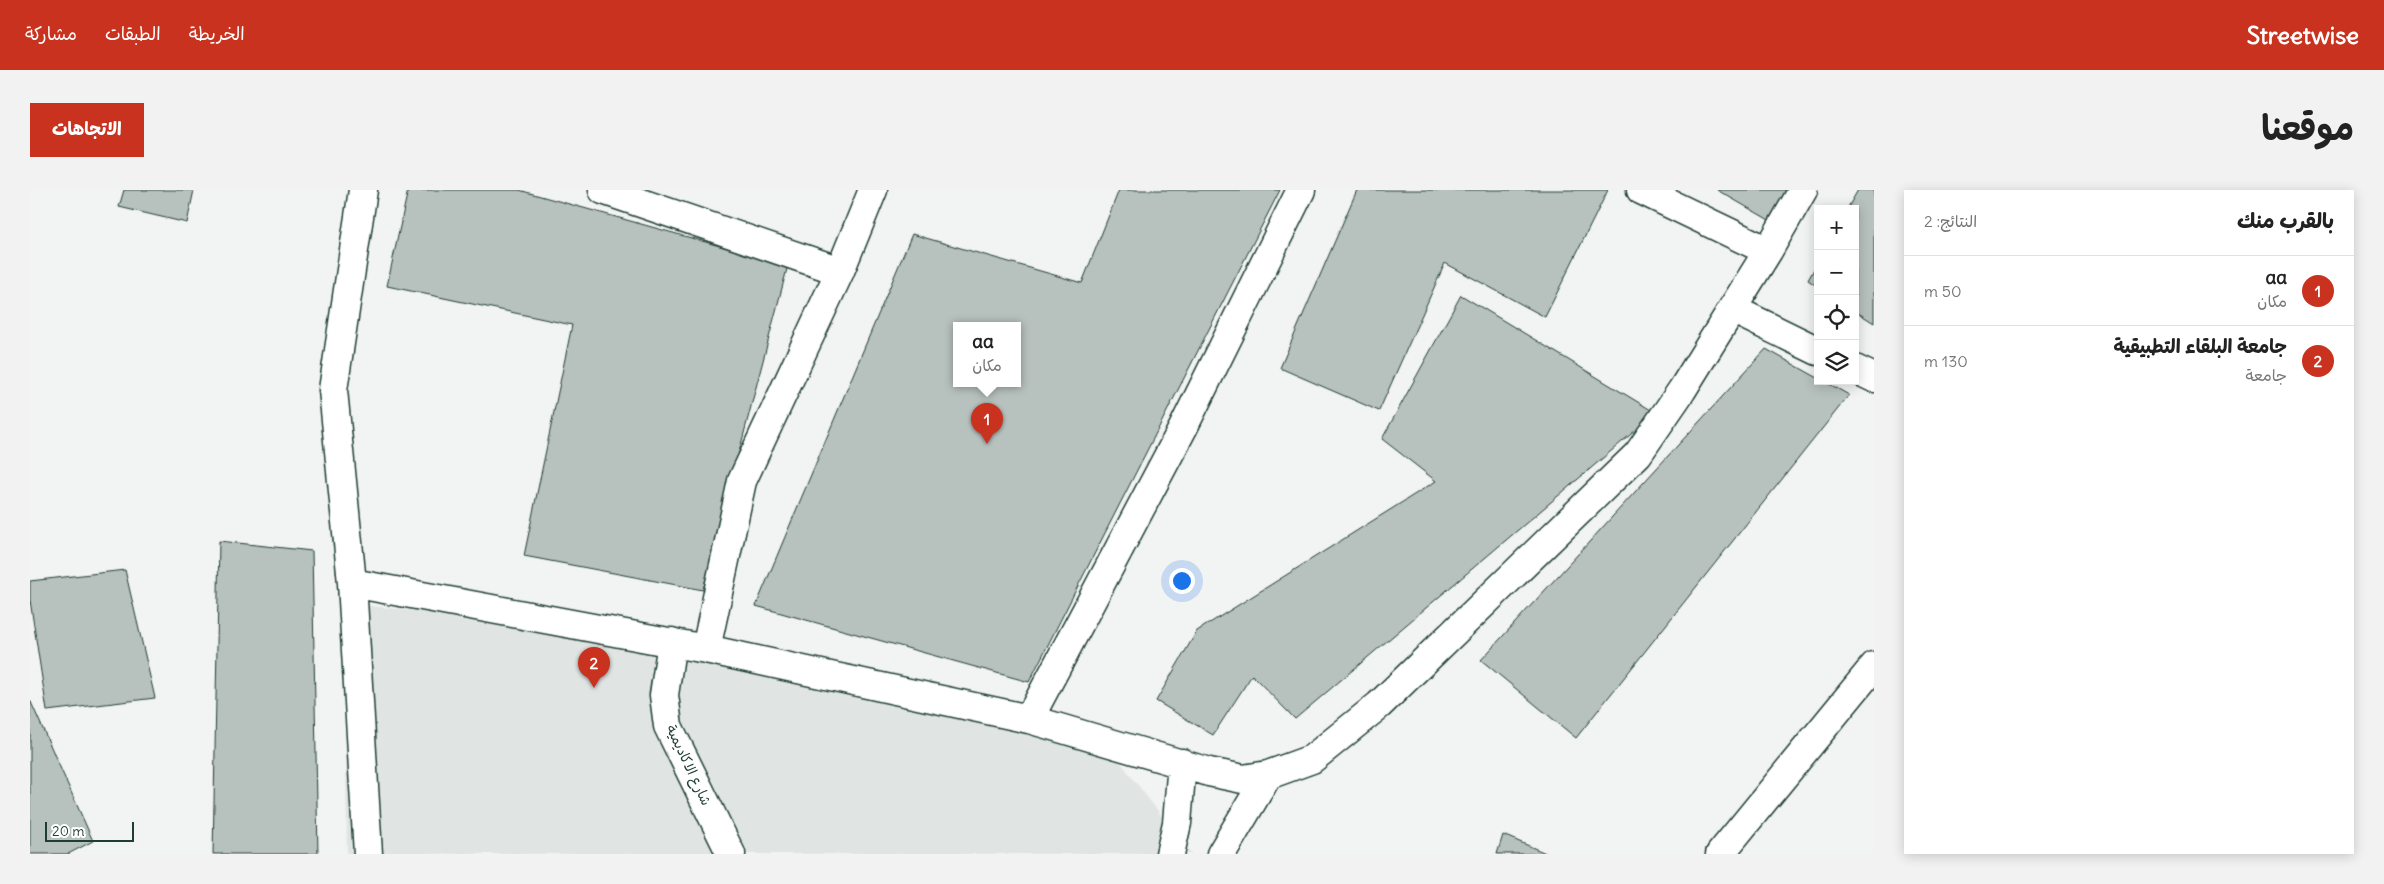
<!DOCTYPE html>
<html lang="ar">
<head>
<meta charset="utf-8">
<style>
	body { margin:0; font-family:Delius,"Playpen Sans Arabic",sans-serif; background:#f2f2f2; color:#222; direction:rtl }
	.controls { position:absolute; right:15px; top:15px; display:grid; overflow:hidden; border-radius:0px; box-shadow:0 2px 12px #0003 }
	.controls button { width:45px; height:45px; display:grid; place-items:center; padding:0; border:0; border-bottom:1px solid #e0e0e0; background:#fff; color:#222; font:25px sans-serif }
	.scale { position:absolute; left:15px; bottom:12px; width:89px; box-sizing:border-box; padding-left:5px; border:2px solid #1f3d34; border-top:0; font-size:14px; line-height:18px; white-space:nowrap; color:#1f3d34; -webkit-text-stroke:4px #fff; paint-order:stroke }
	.you { position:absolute; left:1151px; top:390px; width:18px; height:18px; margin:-12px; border:4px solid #fff; border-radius:50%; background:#1a73e8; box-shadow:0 0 0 8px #1a73e833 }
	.badge { display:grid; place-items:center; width:32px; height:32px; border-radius:50%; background:#c8321e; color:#fff; font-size:16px; font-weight:700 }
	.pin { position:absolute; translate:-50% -41px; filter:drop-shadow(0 1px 2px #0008) }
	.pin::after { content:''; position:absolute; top:26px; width:18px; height:15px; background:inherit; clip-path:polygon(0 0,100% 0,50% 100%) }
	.popup { position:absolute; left:923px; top:132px; width:68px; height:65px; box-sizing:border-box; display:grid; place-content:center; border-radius:0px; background:#fff; filter:drop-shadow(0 1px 4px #0005); font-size:16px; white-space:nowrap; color:#767676 }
	.popup b { font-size:19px; color:#222 }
	.popup::after { content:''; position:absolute; left:50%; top:100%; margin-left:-10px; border:10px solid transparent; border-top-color:#fff }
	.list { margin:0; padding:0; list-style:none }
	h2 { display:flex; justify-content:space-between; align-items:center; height:65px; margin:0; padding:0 20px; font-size:21px }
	h2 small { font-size:16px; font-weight:400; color:#767676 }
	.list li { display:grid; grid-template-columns:32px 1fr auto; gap:15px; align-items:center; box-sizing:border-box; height:70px; padding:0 20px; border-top:1px solid #e0e0e0 }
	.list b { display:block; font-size:19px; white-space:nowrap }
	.list p { margin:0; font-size:16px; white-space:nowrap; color:#767676 }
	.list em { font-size:16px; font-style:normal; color:#767676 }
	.icon { flex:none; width:28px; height:28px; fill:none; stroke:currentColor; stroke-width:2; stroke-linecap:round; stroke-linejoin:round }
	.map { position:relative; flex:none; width:1844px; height:664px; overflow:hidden; direction:ltr; border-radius:0px }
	header { display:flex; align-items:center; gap:30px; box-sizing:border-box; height:70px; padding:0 25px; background:#c8321e; color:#fff }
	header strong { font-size:24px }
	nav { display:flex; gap:28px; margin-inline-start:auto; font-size:18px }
	.intro { display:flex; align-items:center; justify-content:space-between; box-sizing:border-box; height:120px; padding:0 30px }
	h1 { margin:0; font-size:35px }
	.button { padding:12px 22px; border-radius:0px; background:#c8321e; color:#fff; font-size:18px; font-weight:700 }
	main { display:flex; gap:30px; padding:0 30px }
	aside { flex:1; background:#fff; border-radius:0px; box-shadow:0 2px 12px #0003 }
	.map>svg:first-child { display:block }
</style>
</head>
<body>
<header>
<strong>Streetwise</strong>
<nav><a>الخريطة</a><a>الطبقات</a><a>مشاركة</a></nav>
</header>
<div class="intro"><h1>موقعنا</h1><a class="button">الاتجاهات</a></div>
<main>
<aside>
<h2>بالقرب منك<small>النتائج: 2</small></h2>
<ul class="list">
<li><span class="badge">1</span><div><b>aa</b><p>مكان</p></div><em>50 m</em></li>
<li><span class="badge">2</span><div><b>جامعة البلقاء التطبيقية</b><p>جامعة</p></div><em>130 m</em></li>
</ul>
</aside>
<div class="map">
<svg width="1844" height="664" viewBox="0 0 1844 664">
	<rect width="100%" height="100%" fill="#f2f3f3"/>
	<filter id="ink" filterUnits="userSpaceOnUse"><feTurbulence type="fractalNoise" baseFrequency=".02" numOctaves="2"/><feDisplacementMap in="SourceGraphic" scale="10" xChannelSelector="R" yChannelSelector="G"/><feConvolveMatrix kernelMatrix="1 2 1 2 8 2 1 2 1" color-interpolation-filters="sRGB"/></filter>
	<g filter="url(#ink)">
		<!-- built -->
		<path fill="#e0e4e3" d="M 314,413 L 585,443 L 1084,564 L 1161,664 L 317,664 Z"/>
		<!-- building -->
		<path fill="#b7c1bd" stroke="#1f3d34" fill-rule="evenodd" d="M 94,0 L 164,0 L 157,33 L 89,17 Z
			M 378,0 L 489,0 L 758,75 L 673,400 L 494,366 L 542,135 L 357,96 Z
			M 1089,0 L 1250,0 L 999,492 L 726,416 L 882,44 L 1052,93 ZM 927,135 L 987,135 L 987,193 L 927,193 Z
			M 1327,0 L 1578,0 L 1515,127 L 1415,73 L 1349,221 L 1250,178 Z
			M 1687,0 L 1757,0 L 1741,31 Z
			M 1828,0 L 1844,0 L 1844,133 L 1825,121 L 1825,19 L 1817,19 Z
			M 1788,72 L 1788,97 L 1778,90 Z
			M 1431,105 L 1626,223 L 1265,529 L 1222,485 L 1183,545 L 1126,511 L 1167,441 L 1406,291 L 1352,249 Z
			M 1736,159 L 1788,188 L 1788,191 L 1794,191 L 1819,205 L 1546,548 L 1451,470 Z
			M 189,351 L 282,361 L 288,664 L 183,664 Z
			M 95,380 L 125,508 L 17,521 L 0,410 L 0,391 Z
			M 0,510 L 63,651 L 38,664 L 0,664 Z
			M 1473,645 L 1518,664 L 1467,664 Z"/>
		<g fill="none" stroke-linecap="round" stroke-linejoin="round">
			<defs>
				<path id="minor" d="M 333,0 L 303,200 L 322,393 L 338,664
					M 573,0 L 810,81
					M 1611,0 L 1738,61
					M 1702,119 L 1788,161
					M 1825,179 L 1844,188
					M 322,393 L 676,459 L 999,529 L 1179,582 L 1213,589 L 1238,585 L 1282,569 L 1349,515 L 1608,264 L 1652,200 L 1738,61 L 1773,0
					M 642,452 L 634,505 L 638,536 L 701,664
					M 676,459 L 712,291 L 810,81 L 843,0
					M 999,529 L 1153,238 L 1271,0
					M 1140,664 L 1147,633 L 1152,573
					M 1191,664 L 1238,585
					M 1690,664 L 1844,476"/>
			</defs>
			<!-- minor casing -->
			<use href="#minor" stroke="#1f3d34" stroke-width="31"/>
			<!-- minor -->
			<use href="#minor" stroke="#fff" stroke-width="28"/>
		</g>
	</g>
	<g text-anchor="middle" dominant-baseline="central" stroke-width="4" stroke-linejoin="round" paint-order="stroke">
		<!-- street labels -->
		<g font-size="14" fill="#1f3d34" stroke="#fff">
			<text transform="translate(659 575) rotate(65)">شارع الاكاديمية</text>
		</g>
	</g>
</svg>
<div class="controls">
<button>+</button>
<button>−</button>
<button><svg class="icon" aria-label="locate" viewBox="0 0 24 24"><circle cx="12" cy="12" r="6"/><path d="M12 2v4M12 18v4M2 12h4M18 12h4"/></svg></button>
<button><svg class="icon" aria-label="layers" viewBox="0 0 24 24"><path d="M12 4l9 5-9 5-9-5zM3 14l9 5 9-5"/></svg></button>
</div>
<div class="scale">20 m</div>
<div class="you"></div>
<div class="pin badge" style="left:957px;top:254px">1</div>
<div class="popup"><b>aa</b>مكان</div>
<div class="pin badge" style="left:564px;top:498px">2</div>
</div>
</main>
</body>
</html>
